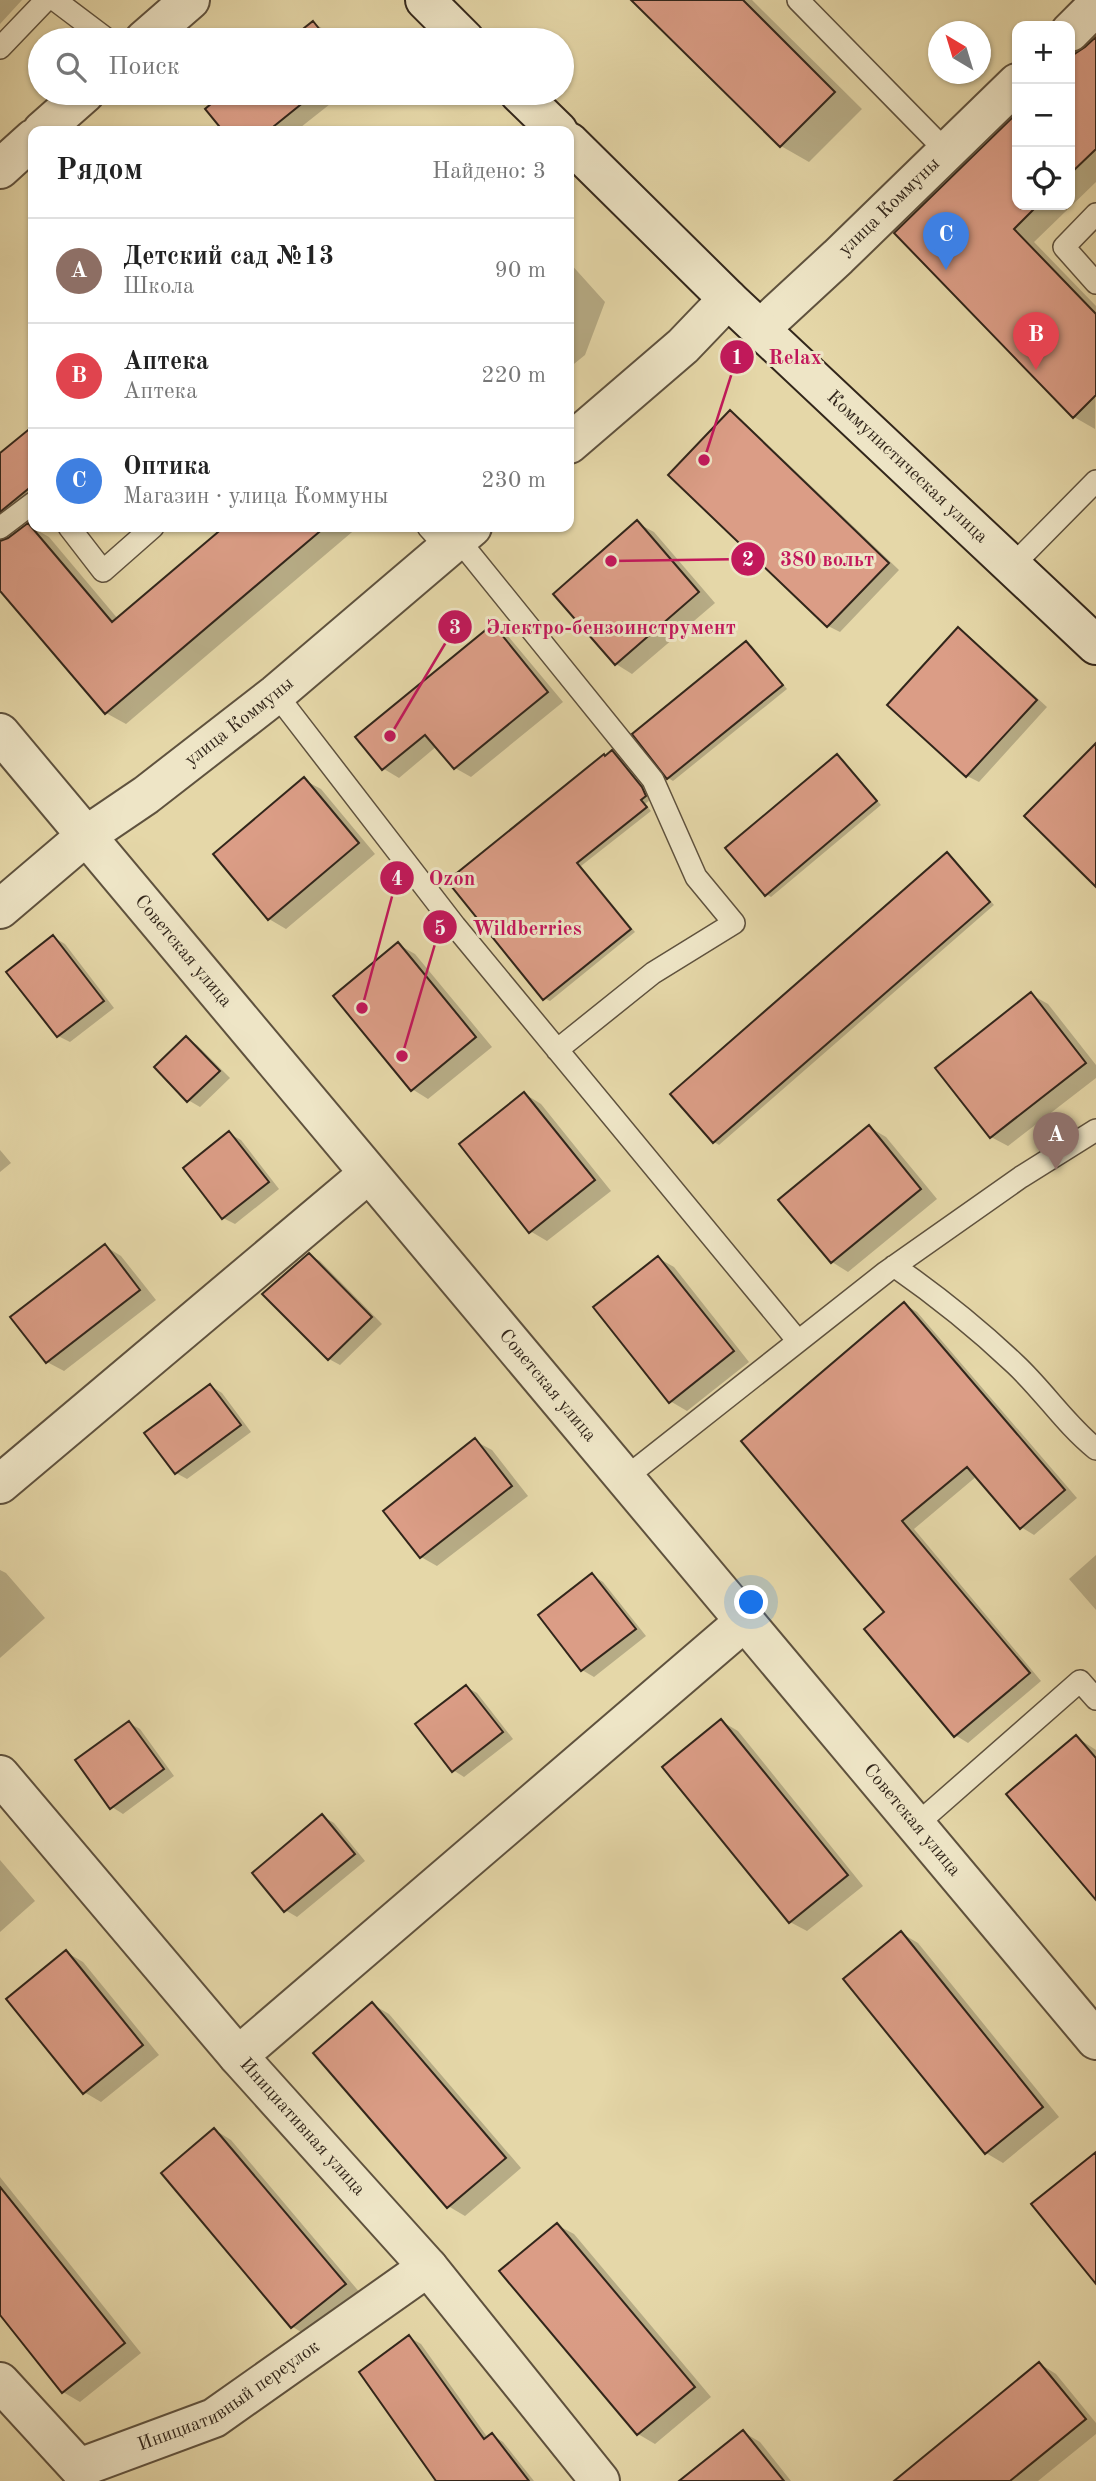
<!DOCTYPE html>
<html lang="ru">
<head>
<meta charset="utf-8">
<style>
	body { margin:0; font-family:"Old Standard TT",serif; background:#f6f6f6; color:#222 }
	.controls { position:absolute; right:21px; top:21px; display:grid; overflow:hidden; border-radius:14px; box-shadow:0 2px 5px #0004 }
	.controls button { width:63px; height:63px; display:grid; place-items:center; padding:0; border:0; border-bottom:2px solid #e0e0e0; background:#fff; color:#222; font:35px sans-serif }
	.compass { position:absolute; left:928px; top:21px; width:63px; height:63px; border-radius:50%; background:#fff; box-shadow:0 2px 5px #0004; rotate:322deg }
	.you { position:absolute; left:752px; top:1603px; width:24px; height:24px; margin:-18px; border:5px solid #fff; border-radius:50%; background:#1a73e8; box-shadow:0 0 0 10px #1a73e833 }
	.badge { display:grid; place-items:center; width:46px; height:46px; border-radius:50%; background:#8f2418; color:#fff; font-size:23px; font-weight:700 }
	.pin { position:absolute; translate:-50% -58px; filter:drop-shadow(0 2px 4px #0008) }
	.pin::after { content:''; position:absolute; top:37px; width:24px; height:21px; background:inherit; clip-path:polygon(0 0,100% 0,50% 100%) }
	.list { margin:0; padding:0; list-style:none }
	h2 { display:flex; justify-content:space-between; align-items:center; height:91px; margin:0; padding:0 28px; font-size:30px }
	h2 small { font-size:23px; font-weight:400; color:#767676 }
	.list li { display:grid; grid-template-columns:46px 1fr auto; gap:21px; align-items:center; box-sizing:border-box; height:105px; padding:0 28px; border-top:2px solid #e0e0e0 }
	.list b { display:block; font-size:26px; white-space:nowrap }
	.list p { margin:0; font-size:23px; white-space:nowrap; color:#767676 }
	.list em { font-size:23px; font-style:normal; color:#767676 }
	.icon { flex:none; width:38px; height:38px; fill:none; stroke:currentColor; stroke-width:2; stroke-linecap:round; stroke-linejoin:round }
	.map { position:relative; flex:none; width:1096px; height:2481px; overflow:hidden }
	.search { position:absolute; background:#fff; box-shadow:0 2px 5px #0004; left:28px; top:28px; width:546px; height:77px; display:flex; align-items:center; gap:18px; box-sizing:border-box; padding:0 24px; border-radius:38px; color:#767676; font-size:26px }
	.panel { position:absolute; background:#fff; box-shadow:0 2px 5px #0004; left:28px; top:126px; width:546px; height:406px; border-radius:14px }
	.map>svg:first-child { display:block }
</style>
</head>
<body>
<div class="map">
<svg width="1096" height="2481" viewBox="0 0 1096 2481">
	<rect width="100%" height="100%" fill="#e5d7a8"/>
	<filter id="stains"><feTurbulence type="fractalNoise" baseFrequency=".00286" numOctaves="4"/><feColorMatrix values="0 0 0 0 .2 0 0 0 0 .09 0 0 0 0 .02 0 0 0 .5 -.17"/></filter>
	<radialGradient id="worn" r=".72"><stop offset=".6" stop-color="#630" stop-opacity="0"/><stop offset="1" stop-color="#630" stop-opacity=".3"/></radialGradient>
	<!-- shadow -->
	<path fill="#0003" d="M 0,0 L 22,0 L 0,24 Z
		M 634,0 L 752,0 L 862,109 L 809,162 L 781,146 Z
		M 313,23 L 330,33 L 336,40 L 292,40 Z
		M 1096,39 L 1096,182 L 1034,242 L 1096,306 L 1095,429 L 1074,417 L 896,233 L 1017,116 L 1017,205 L 1070,205 L 1070,60 Z
		M 227,93 L 344,93 L 296,131 L 226,131 L 207,109 Z
		M 569,262 L 605,302 L 585,355 L 569,368 Z
		M 730,412 L 741,419 L 899,570 L 840,632 L 828,626 L 671,475 Z
		M 33,429 L 33,513 L 8,534 L 7,539 L 28,525 L 49,537 L 118,619 L 227,527 L 358,527 L 126,724 L 106,713 L 0,588 L 0,456 Z
		M 637,523 L 654,532 L 715,603 L 632,674 L 616,664 Z
		M 493,626 L 508,636 L 563,702 L 471,777 L 455,768 L 437,746 L 399,778 L 384,769 Z
		M 958,629 L 969,636 L 1047,707 L 979,782 L 967,776 L 889,705 Z
		M 747,643 L 752,646 L 787,689 L 673,781 L 668,778 Z
		M 612,752 L 617,755 L 647,792 L 650,800 L 645,804 L 651,811 L 581,866 L 635,932 L 550,1001 L 544,998 L 450,882 Z
		M 837,756 L 843,759 L 881,805 L 771,897 L 766,894 Z
		M 304,780 L 321,789 L 375,854 L 286,929 L 269,919 Z
		M 947,854 L 952,857 L 994,905 L 719,1145 L 714,1142 Z
		M 53,937 L 65,944 L 114,1008 L 70,1042 L 58,1036 Z
		M 399,945 L 415,954 L 492,1047 L 428,1099 L 412,1089 Z
		M 1032,995 L 1048,1004 L 1096,1065 L 1096,1078 L 1008,1146 L 991,1137 Z
		M 186,1038 L 197,1045 L 230,1078 L 200,1107 L 188,1100 Z
		M 525,1094 L 541,1104 L 611,1191 L 547,1241 L 530,1231 Z
		M 869,1127 L 886,1137 L 937,1199 L 848,1272 L 832,1262 Z
		M 230,1134 L 241,1140 L 279,1189 L 235,1224 L 223,1218 Z
		M 0,1150 L 11,1163 L 0,1172 Z
		M 105,1246 L 121,1256 L 156,1300 L 64,1371 L 47,1362 Z
		M 309,1255 L 320,1261 L 382,1324 L 340,1365 L 329,1359 Z
		M 658,1258 L 674,1267 L 749,1362 L 687,1411 L 670,1401 Z
		M 904,1304 L 917,1312 L 1077,1498 L 1034,1535 L 1021,1527 L 977,1476 L 914,1529 L 1041,1681 L 968,1743 L 955,1735 L 887,1612 Z
		M 211,1386 L 222,1393 L 251,1432 L 187,1479 L 176,1473 Z
		M 475,1441 L 492,1450 L 528,1496 L 437,1566 L 421,1557 Z
		M 1096,1555 L 1096,1610 L 1069,1579 Z
		M 0,1570 L 6,1573 L 45,1618 L 0,1658 Z
		M 592,1575 L 603,1582 L 646,1636 L 594,1677 L 582,1670 L 540,1616 Z
		M 466,1687 L 477,1693 L 513,1739 L 464,1777 L 453,1770 Z
		M 721,1721 L 738,1731 L 863,1886 L 807,1931 L 790,1922 Z
		M 129,1723 L 140,1729 L 174,1776 L 123,1814 L 112,1807 Z
		M 1076,1737 L 1096,1750 L 1096,1897 Z
		M 322,1816 L 334,1823 L 365,1861 L 297,1917 L 285,1910 Z
		M 0,1860 L 35,1901 L 0,1932 Z
		M 901,1933 L 918,1943 L 1059,2117 L 1003,2163 L 986,2153 Z
		M 66,1952 L 83,1962 L 159,2055 L 101,2102 L 84,2092 Z
		M 372,2004 L 389,2014 L 521,2168 L 465,2216 L 448,2206 Z
		M 215,2130 L 231,2140 L 361,2294 L 309,2337 L 293,2327 L 164,2173 Z
		M 0,2177 L 141,2353 L 80,2402 L 63,2392 L 0,2313 Z
		M 557,2225 L 574,2234 L 711,2397 L 655,2444 L 638,2434 Z
		M 409,2337 L 421,2344 L 488,2438 L 492,2435 L 503,2442 L 534,2481 L 433,2481 L 437,2478 Z
		M 1040,2364 L 1056,2374 L 1096,2423 L 1096,2434 L 1038,2481 L 904,2481 Z
		M 743,2432 L 760,2442 L 791,2481 L 690,2481 Z"/>
	<!-- building -->
	<path fill="#db9d86" stroke="#32261b" stroke-width="2" d="M 631,0 L 743,0 L 835,92 L 780,147 Z
		M 313,21 L 328,40 L 289,40 Z
		M 1096,37 L 1096,149 L 1070,174 L 1070,57 L 1085,47 Z
		M 224,93 L 315,93 L 268,131 L 223,131 L 205,109 Z
		M 1017,113 L 1017,205 L 1038,205 L 1014,229 L 1096,314 L 1096,395 L 1073,418 L 894,233 Z
		M 730,410 L 889,563 L 827,627 L 668,475 Z
		M 33,426 L 33,485 L 0,512 L 0,453 Z
		M 637,520 L 699,592 L 615,665 L 553,594 Z
		M 28,523 L 112,622 L 224,527 L 325,527 L 105,714 L 0,591 L 0,541 L 8,538 Z
		M 493,624 L 548,692 L 454,769 L 425,735 L 382,770 L 355,737 Z
		M 958,627 L 1037,700 L 966,777 L 887,705 Z
		M 746,641 L 783,685 L 667,779 L 632,734 Z
		M 1096,743 L 1096,887 L 1024,816 Z
		M 612,750 L 642,787 L 646,796 L 641,800 L 647,807 L 577,863 L 631,929 L 543,1000 L 447,881 L 604,754 L 605,756 Z
		M 837,754 L 877,801 L 765,896 L 725,848 Z
		M 304,777 L 359,843 L 268,920 L 213,854 Z
		M 947,852 L 990,902 L 713,1143 L 670,1094 Z
		M 53,935 L 104,1001 L 57,1037 L 6,972 Z
		M 398,942 L 476,1037 L 411,1091 L 333,996 Z
		M 1031,992 L 1086,1063 L 990,1138 L 935,1068 Z
		M 186,1036 L 220,1071 L 187,1102 L 154,1067 Z
		M 524,1092 L 595,1180 L 529,1233 L 459,1144 Z
		M 869,1125 L 921,1189 L 831,1263 L 778,1200 Z
		M 229,1131 L 269,1182 L 222,1219 L 183,1168 Z
		M 105,1244 L 140,1290 L 46,1363 L 10,1317 Z
		M 309,1253 L 372,1317 L 328,1360 L 262,1294 Z
		M 658,1256 L 734,1351 L 669,1403 L 593,1307 Z
		M 904,1302 L 1065,1490 L 1020,1529 L 967,1467 L 902,1521 L 1030,1673 L 954,1737 L 864,1629 L 884,1612 L 741,1441 Z
		M 210,1384 L 241,1425 L 175,1474 L 144,1433 Z
		M 475,1438 L 512,1486 L 420,1558 L 383,1511 Z
		M 592,1573 L 636,1629 L 581,1671 L 538,1615 Z
		M 466,1685 L 503,1732 L 452,1772 L 415,1724 Z
		M 721,1719 L 848,1875 L 789,1923 L 662,1767 Z
		M 129,1721 L 164,1769 L 110,1809 L 75,1760 Z
		M 1076,1735 L 1096,1758 L 1096,1900 L 1006,1794 Z
		M 322,1814 L 355,1854 L 284,1912 L 252,1873 Z
		M 901,1931 L 1043,2107 L 985,2154 L 843,1979 Z
		M 66,1950 L 143,2045 L 83,2094 L 6,1999 Z
		M 372,2002 L 506,2158 L 447,2208 L 313,2053 Z
		M 214,2128 L 346,2284 L 291,2328 L 161,2173 Z
		M 1096,2152 L 1096,2284 L 1031,2204 Z
		M 0,2187 L 125,2343 L 62,2393 L 0,2315 Z
		M 557,2223 L 695,2387 L 637,2435 L 499,2271 Z
		M 409,2335 L 484,2439 L 492,2433 L 529,2481 L 436,2481 L 359,2372 Z
		M 1039,2362 L 1086,2419 L 1010,2481 L 894,2481 Z
		M 743,2430 L 784,2481 L 679,2481 Z"/>
	<g fill="none" stroke-linecap="round" stroke-linejoin="round">
		<defs>
			<path id="service" d="M 55,0 L 108,40
				M 798,0 L 947,152
				M 0,48 L 46,0
				M 1096,214 L 1064,247 L 1096,283
				M 69,527 L 103,571 L 153,527
				M 428,527 L 447,548
				M 0,528 L 33,503
				M 458,539 L 653,780 L 696,877 L 734,923 L 653,973 L 557,1050
				M 1012,566 L 1096,481
				M 276,694 L 455,926 L 798,1341
				M 894,1266 C 937,1296 977,1328 1015,1364 C 1044,1391 1065,1424 1096,1449
				M 625,1478 L 886,1272 L 1021,1177 L 1096,1130
				M 916,1825 L 1080,1681 L 1096,1699"/>
			<g id="minor">
				<path d="M 1070,32 L 1096,6"/>
				<path d="M 144,40 L 190,0"/>
				<path d="M 42,131 L 85,93"/>
				<path d="M 0,169 L 33,139"/>
				<path id="s1" d="M 760,329 L 838,257 L 1017,83"/>
				<path d="M 569,444 L 683,346 L 728,299"/>
				<path id="s2" d="M 0,909 L 87,835 L 146,795 L 276,694 L 472,527"/>
				<path d="M 0,1484 L 368,1174"/>
				<path id="s3" d="M 0,1775 L 238,2056 L 428,2267 L 600,2481"/>
				<path d="M 238,2056 L 745,1621"/>
				<path id="s4" d="M 0,2382 L 79,2468 L 214,2418 L 428,2267"/>
			</g>
			<g id="tertiary">
				<path id="s5" d="M 0,733 L 1096,2040"/>
			</g>
			<g id="secondary">
				<path d="M 425,0 L 465,40"/>
				<path d="M 519,93 L 558,131"/>
				<path id="s6" d="M 569,142 L 728,299 L 1096,645"/>
			</g>
		</defs>
		<!-- service casing -->
		<use href="#service" stroke="#5f523e" stroke-width="24"/>
		<!-- minor casing -->
		<use href="#minor" stroke="#5f523e" stroke-width="42"/>
		<!-- tertiary casing -->
		<use href="#tertiary" stroke="#5f523e" stroke-width="42"/>
		<!-- secondary casing -->
		<use href="#secondary" stroke="#32261b" stroke-width="42"/>
		<!-- service -->
		<use href="#service" stroke="#eee5c6" stroke-width="21"/>
		<!-- minor -->
		<use href="#minor" stroke="#eee5c6" stroke-width="38"/>
		<!-- tertiary -->
		<use href="#tertiary" stroke="#eee5c6" stroke-width="38"/>
		<!-- secondary -->
		<use href="#secondary" stroke="#eee5c6" stroke-width="38"/>
	</g>
	<g text-anchor="middle" dominant-baseline="central" stroke-width="6" stroke-linejoin="round" paint-order="stroke">
		<!-- street labels -->
		<g font-size="19" fill="#32261b" stroke="#eee5c6">
			<text stroke="none"><textPath href="#s1" startOffset="178">улица Коммуны</textPath></text>
			<text stroke="none"><textPath href="#s6" startOffset="469">Коммунистическая улица</textPath></text>
			<text stroke="none"><textPath href="#s2" startOffset="304">улица Коммуны</textPath></text>
			<text stroke="none"><textPath href="#s5" startOffset="285">Советская улица</textPath></text>
			<text stroke="none"><textPath href="#s5" startOffset="852">Советская улица</textPath></text>
			<text stroke="none"><textPath href="#s5" startOffset="1419">Советская улица</textPath></text>
			<text stroke="none"><textPath href="#s3" startOffset="464">Инициативная улица</textPath></text>
			<text stroke="none"><textPath href="#s4" startOffset="284">Инициативный переулок</textPath></text>
		</g>
	</g>
	<!-- callouts -->
	<path fill="none" stroke="#c2185b" stroke-width="2.5" d="M704 460L737 357M611 561L748 559M390 736L455 627M362 1008L397 878M402 1056L440 927"/>
	<g fill="#c2185b" stroke="#eee5c6" stroke-width="2.5">
		<circle cx="704" cy="460" r="7"/>
		<circle cx="611" cy="561" r="7"/>
		<circle cx="390" cy="736" r="7"/>
		<circle cx="362" cy="1008" r="7"/>
		<circle cx="402" cy="1056" r="7"/>
		<circle cx="737" cy="357" r="18"/>
		<circle cx="748" cy="559" r="18"/>
		<circle cx="455" cy="627" r="18"/>
		<circle cx="397" cy="878" r="18"/>
		<circle cx="440" cy="927" r="18"/>
	</g>
	<g font-size="21" text-anchor="middle" font-weight="bold" fill="#fff">
		<text x="737" y="364">1</text>
		<text x="748" y="566">2</text>
		<text x="455" y="634">3</text>
		<text x="397" y="885">4</text>
		<text x="440" y="935">5</text>
	</g>
	<g font-size="21" text-anchor="middle" font-weight="bold" fill="#c2185b" stroke="#eee5c6" stroke-width="6" stroke-linejoin="round" paint-order="stroke">
		<text x="795" y="364">Relax</text>
		<text x="827" y="566">380 вольт</text>
		<text x="611" y="634">Электро-бензоинструмент</text>
		<text x="452" y="885">Ozon</text>
		<text x="527" y="935">Wildberries</text>
	</g>
	<rect width="100%" height="100%" filter="url(#stains)"/>
	<rect width="100%" height="100%" fill="url(#worn)"/>
</svg>
<div class="controls">
<button>+</button>
<button>−</button>
<button><svg class="icon" aria-label="locate" viewBox="0 0 24 24"><circle cx="12" cy="12" r="6"/><path d="M12 2v4M12 18v4M2 12h4M18 12h4"/></svg></button>
</div>
<svg class="compass" viewBox="-18 -18 36 36"><path d="M0-13l5 13h-10z" fill="#e53935"/><path d="M0 13l5-13h-10z" fill="#767676"/></svg>
<div class="you"></div>
<div class="pin badge" style="left:1056px;top:1170px;background:#8d6e63">A</div>
<div class="pin badge" style="left:1036px;top:370px;background:#e0444e">B</div>
<div class="pin badge" style="left:946px;top:270px;background:#3f7fe0">C</div>
<div class="search"><svg class="icon" aria-label="search" viewBox="0 0 24 24"><circle cx="10" cy="10" r="6"/><path d="M15 15l6 6"/></svg>Поиск</div>
<section class="panel">
<h2>Рядом<small>Найдено: 3</small></h2>
<ul class="list">
<li><span class="badge" style="background:#8d6e63">A</span><div><b>Детский сад №13</b><p>Школа</p></div><em>90 m</em></li>
<li><span class="badge" style="background:#e0444e">B</span><div><b>Аптека</b><p>Аптека</p></div><em>220 m</em></li>
<li><span class="badge" style="background:#3f7fe0">C</span><div><b>Оптика</b><p>Магазин · улица Коммуны</p></div><em>230 m</em></li>
</ul>
</section>
</div>
</body>
</html>
